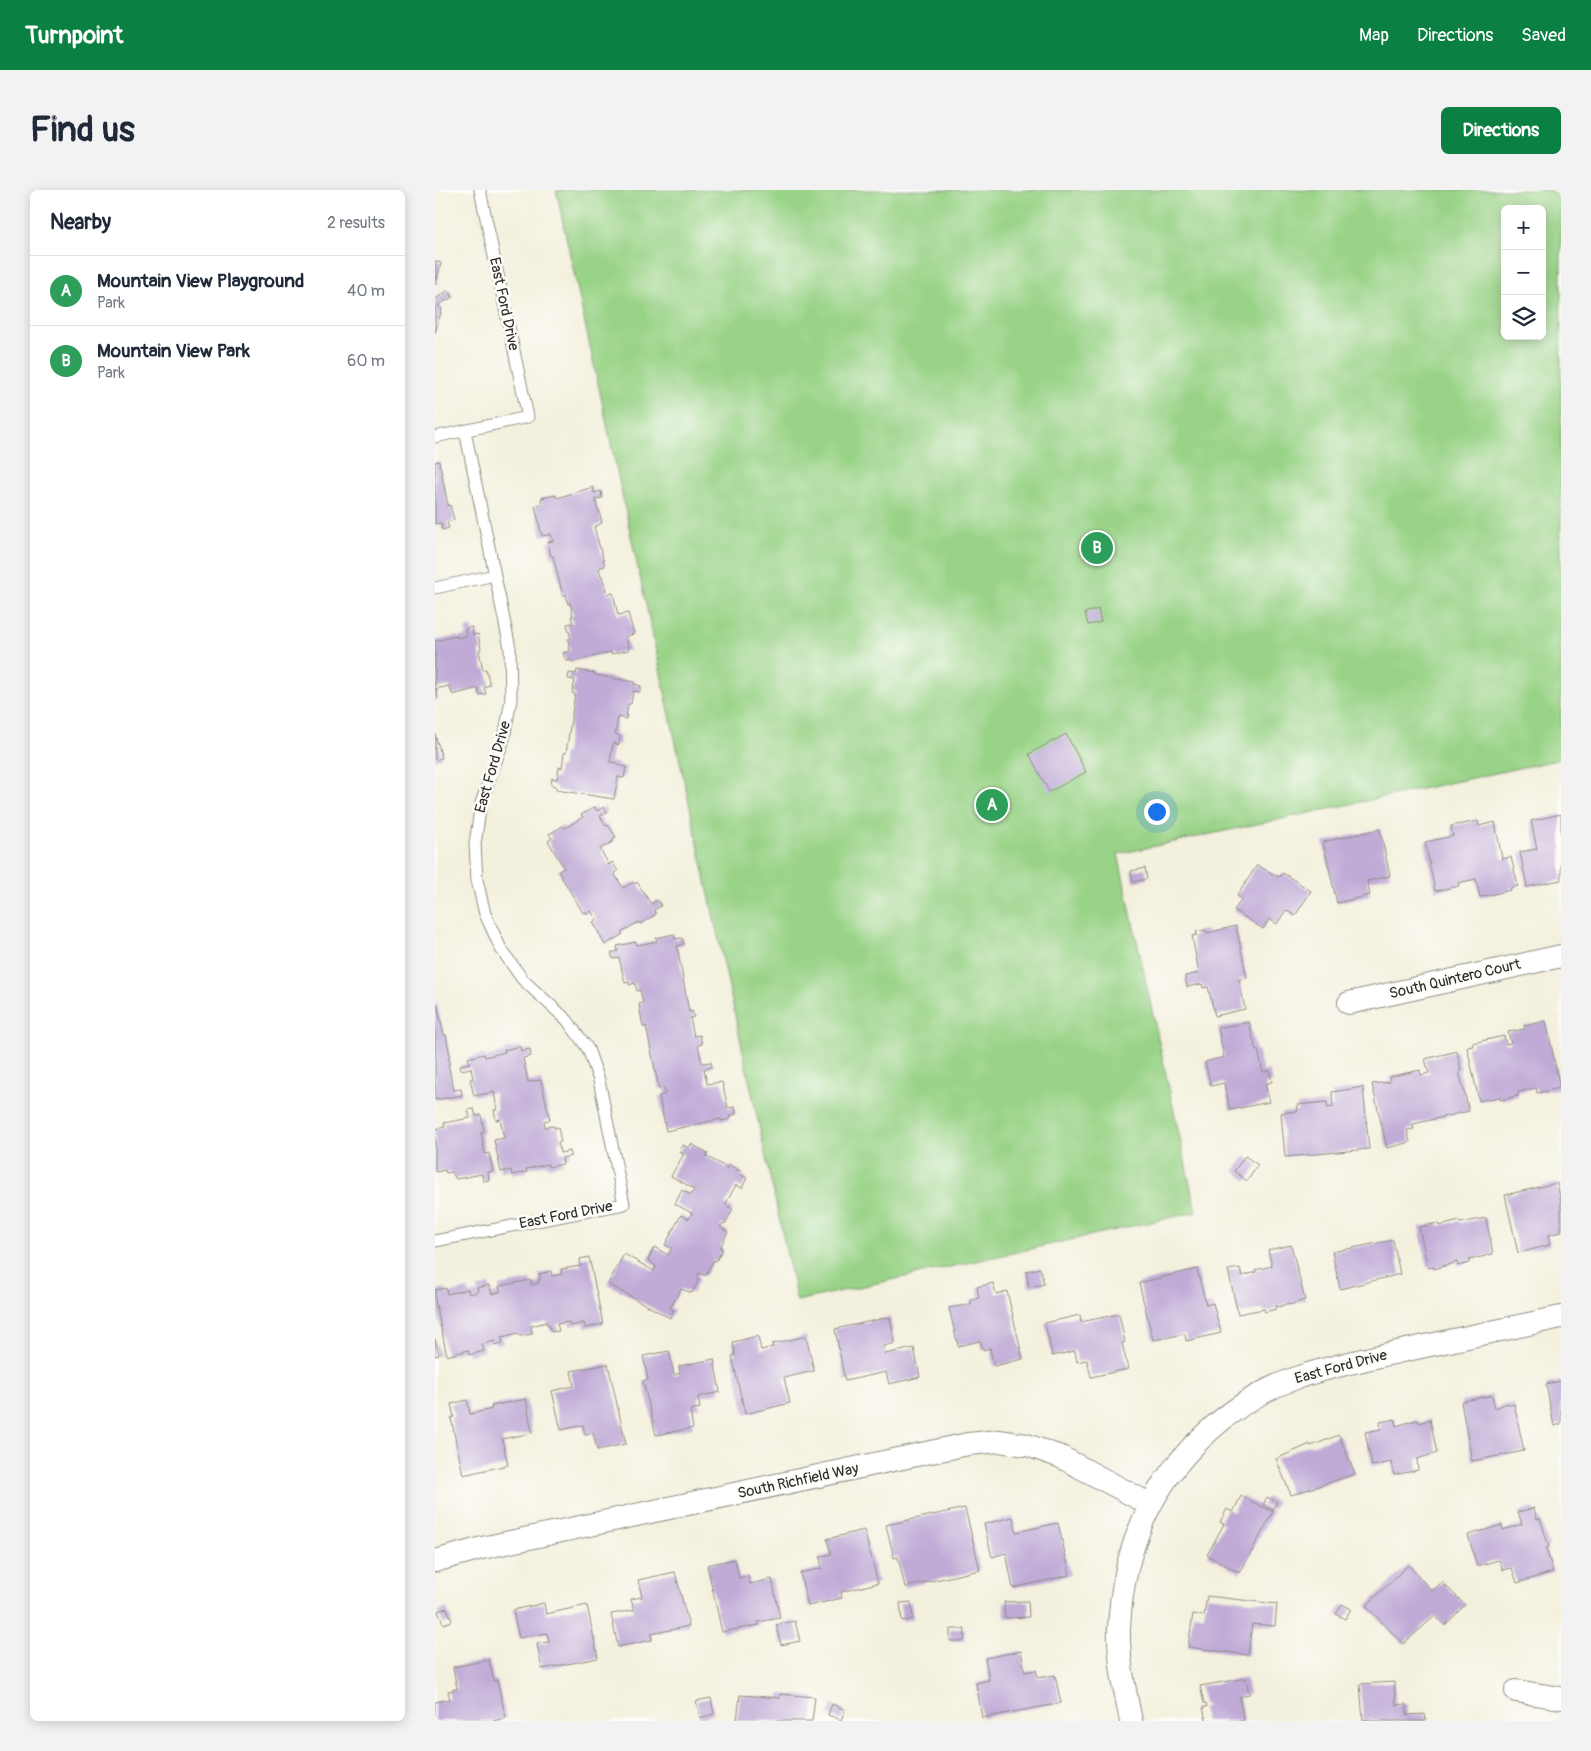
<!DOCTYPE html>
<html lang="en">
<head>
<meta charset="utf-8">
<style>
	body { margin:0; font-family:Pangolin,sans-serif; background:#f2f2f3; color:#1f2937 }
	.controls { position:absolute; right:15px; top:15px; display:grid; overflow:hidden; border-radius:8px; box-shadow:0 2px 12px #0003 }
	.controls button { width:45px; height:45px; display:grid; place-items:center; padding:0; border:0; border-bottom:1px solid #e0e1e3; background:#fff; color:#1f2937; font:25px sans-serif }
	.you { position:absolute; left:721px; top:621px; width:18px; height:18px; margin:-12px; border:4px solid #fff; border-radius:50%; background:#1a73e8; box-shadow:0 0 0 8px #1a73e833 }
	.badge { display:grid; place-items:center; width:32px; height:32px; border-radius:50%; background:#0b8043; color:#fff; font-size:16px; font-weight:700 }
	.pin { position:absolute; translate:-50% -50%; border:2px solid #fff; box-shadow:0 1px 5px #0006 }
	.list { margin:0; padding:0; list-style:none }
	h2 { display:flex; justify-content:space-between; align-items:center; height:65px; margin:0; padding:0 20px; font-size:21px }
	h2 small { font-size:16px; font-weight:400; color:#747a83 }
	.list li { display:grid; grid-template-columns:32px 1fr auto; gap:15px; align-items:center; box-sizing:border-box; height:70px; padding:0 20px; border-top:1px solid #e0e1e3 }
	.list b { display:block; font-size:19px; white-space:nowrap }
	.list p { margin:0; font-size:16px; white-space:nowrap; color:#747a83 }
	.list em { font-size:16px; font-style:normal; color:#747a83 }
	.icon { flex:none; width:28px; height:28px; fill:none; stroke:currentColor; stroke-width:2; stroke-linecap:round; stroke-linejoin:round }
	.map { position:relative; flex:none; width:1126px; height:1531px; overflow:hidden; border-radius:8px }
	header { display:flex; align-items:center; gap:30px; box-sizing:border-box; height:70px; padding:0 25px; background:#0b8043; color:#fff }
	header strong { font-size:24px }
	nav { display:flex; gap:28px; margin-inline-start:auto; font-size:18px }
	.intro { display:flex; align-items:center; justify-content:space-between; box-sizing:border-box; height:120px; padding:0 30px }
	h1 { margin:0; font-size:35px }
	.button { padding:12px 22px; border-radius:8px; background:#0b8043; color:#fff; font-size:18px; font-weight:700 }
	main { display:flex; gap:30px; padding:0 30px }
	aside { flex:1; background:#fff; border-radius:8px; box-shadow:0 2px 12px #0003 }
	.map>svg:first-child { display:block }
</style>
</head>
<body>
<header>
<strong>Turnpoint</strong>
<nav><a>Map</a><a>Directions</a><a>Saved</a></nav>
</header>
<div class="intro"><h1>Find us</h1><a class="button">Directions</a></div>
<main>
<aside>
<h2>Nearby<small>2 results</small></h2>
<ul class="list">
<li><span class="badge" style="background:#2e9e5b">A</span><div><b>Mountain View Playground</b><p>Park</p></div><em>40 m</em></li>
<li><span class="badge" style="background:#2e9e5b">B</span><div><b>Mountain View Park</b><p>Park</p></div><em>60 m</em></li>
</ul>
</aside>
<div class="map">
<svg width="1126" height="1531" viewBox="0 0 1126 1531">
	<rect width="100%" height="100%" fill="#fdfcf7"/>
	<filter id="ink" filterUnits="userSpaceOnUse"><feTurbulence type="fractalNoise" baseFrequency=".02" numOctaves="2"/><feDisplacementMap in="SourceGraphic" scale="10" xChannelSelector="R" yChannelSelector="G"/><feConvolveMatrix kernelMatrix="1 2 1 2 8 2 1 2 1" color-interpolation-filters="sRGB"/></filter>
	<filter id="wash" filterUnits="userSpaceOnUse"><feTurbulence type="fractalNoise" baseFrequency=".0096" numOctaves="4" result="noise"/><feDisplacementMap in="SourceGraphic" scale="20" xChannelSelector="R" yChannelSelector="G"/><feGaussianBlur stdDeviation="1.12" result="paint"/><feColorMatrix in="noise" values="0 0 0 0 0 0 0 0 0 0 0 0 0 0 0 0 0 1.4 0 .05"/><feComposite in="paint" operator="in"/></filter>
	<g filter="url(#wash)">
		<rect width="100%" height="100%" fill="#f3f0dd"/>
		<!-- green -->
		<path fill="#99d387" stroke="#627f59" fill-rule="evenodd" d="M 121,0 L 1126,0 L 1126,569 L 683,664 L 761,1022 L 362,1111 ZM 1070,19 L 1107,19 L 1107,146 L 1070,146 Z"/>
		<g id="blocks">
			<!-- building -->
			<path fill="#c0abd7" d="M 0,71 L 6,73 L 1,94 L 0,94 Z
				M 14,100 L 18,107 L 3,115 L 7,119 L 0,143 L 0,109 Z
				M 4,271 L 13,316 L 15,315 L 19,330 L 12,332 L 14,338 L 7,340 L 6,333 L 0,334 L 0,272 Z
				M 158,297 L 159,303 L 166,301 L 167,308 L 160,309 L 163,320 L 164,320 L 167,333 L 159,337 L 170,376 L 164,378 L 166,386 L 168,386 L 173,404 L 178,403 L 183,425 L 193,423 L 199,444 L 191,446 L 194,460 L 176,464 L 176,462 L 137,472 L 136,470 L 131,471 L 128,463 L 135,461 L 133,449 L 136,449 L 132,434 L 138,433 L 136,426 L 138,426 L 135,413 L 133,414 L 131,404 L 128,406 L 118,366 L 116,366 L 113,352 L 118,351 L 116,344 L 107,346 L 100,316 L 107,314 L 106,308 L 121,305 L 122,308 Z
				M 663,419 L 666,432 L 653,435 L 650,423 Z
				M 37,437 L 38,445 L 43,444 L 46,459 L 44,460 L 48,480 L 51,479 L 55,495 L 49,497 L 51,504 L 44,505 L 43,498 L 18,505 L 14,496 L 1,499 L 3,508 L 0,509 L 0,451 L 22,446 L 22,448 L 32,446 L 30,439 Z
				M 142,480 L 160,483 L 160,485 L 200,492 L 199,494 L 206,496 L 205,502 L 198,501 L 196,514 L 193,514 L 191,529 L 183,527 L 180,544 L 185,546 L 184,555 L 178,553 L 175,572 L 183,573 L 182,575 L 191,577 L 189,588 L 183,587 L 179,609 L 121,600 L 121,596 L 116,595 L 117,588 L 122,589 L 124,577 L 127,578 L 129,563 L 131,563 L 140,504 L 137,503 L 140,490 L 133,489 L 134,483 L 141,484 Z
				M 0,544 L 7,568 L 0,570 Z
				M 631,544 L 651,582 L 614,602 L 594,564 Z
				M 160,617 L 162,621 L 169,617 L 172,622 L 165,626 L 171,636 L 173,635 L 181,647 L 177,649 L 179,651 L 165,659 L 174,675 L 177,672 L 183,681 L 179,683 L 188,698 L 198,692 L 200,694 L 202,692 L 216,714 L 223,710 L 226,716 L 219,720 L 221,724 L 205,734 L 204,732 L 186,742 L 188,744 L 170,755 L 158,732 L 162,730 L 156,721 L 152,724 L 151,722 L 148,723 L 123,681 L 129,678 L 113,651 L 117,648 L 114,644 L 128,636 L 130,638 L 148,627 L 146,625 Z
				M 1126,624 L 1126,690 L 1092,697 L 1085,662 L 1102,659 L 1096,631 Z
				M 1043,631 L 1044,636 L 1060,632 L 1067,669 L 1076,667 L 1083,696 L 1075,698 L 1076,700 L 1045,707 L 1041,689 L 1023,693 L 1024,696 L 1000,701 L 990,652 L 1018,646 L 1016,636 Z
				M 945,639 L 955,686 L 932,691 L 935,705 L 902,713 L 888,652 Z
				M 822,675 L 844,687 L 848,683 L 876,701 L 860,726 L 851,720 L 842,734 L 834,729 L 828,739 L 799,720 L 807,709 L 802,706 Z
				M 710,678 L 712,689 L 698,692 L 696,681 Z
				M 801,736 L 812,788 L 804,789 L 810,819 L 780,826 L 773,797 L 768,798 L 767,794 L 752,797 L 750,786 L 764,783 L 757,746 L 762,745 L 761,742 L 771,740 L 772,743 Z
				M 239,744 L 240,749 L 247,748 L 249,754 L 242,756 L 254,822 L 257,821 L 259,827 L 255,828 L 259,846 L 265,845 L 267,854 L 263,855 L 267,873 L 276,872 L 277,877 L 269,879 L 272,894 L 287,892 L 293,918 L 300,917 L 301,924 L 294,926 L 295,929 L 286,931 L 286,929 L 231,941 L 224,906 L 230,904 L 229,898 L 224,899 L 211,836 L 208,837 L 204,814 L 208,813 L 205,800 L 202,801 L 200,793 L 194,795 L 194,792 L 190,793 L 184,768 L 178,769 L 176,763 L 183,761 L 182,756 L 201,752 L 202,755 L 222,751 L 221,748 Z
				M 0,814 L 2,814 L 9,845 L 11,845 L 15,866 L 13,866 L 15,874 L 13,874 L 19,900 L 26,899 L 27,905 L 0,910 Z
				M 1111,831 L 1125,898 L 1102,903 L 1101,898 L 1083,902 L 1083,906 L 1065,910 L 1065,907 L 1044,911 L 1032,857 L 1038,856 L 1037,853 L 1069,846 L 1071,854 L 1076,853 L 1073,842 L 1090,839 L 1089,836 Z
				M 814,832 L 821,861 L 823,860 L 828,882 L 834,880 L 837,892 L 830,894 L 834,912 L 795,920 L 789,893 L 776,896 L 770,872 L 789,867 L 783,838 Z
				M 85,856 L 86,861 L 95,859 L 96,866 L 88,868 L 93,892 L 106,890 L 115,930 L 109,931 L 110,937 L 119,936 L 119,938 L 123,937 L 126,952 L 123,952 L 125,963 L 135,961 L 136,966 L 127,968 L 128,974 L 113,977 L 113,974 L 91,979 L 92,982 L 77,985 L 76,980 L 66,982 L 59,950 L 69,948 L 65,929 L 61,930 L 59,920 L 62,920 L 59,902 L 39,906 L 35,889 L 38,889 L 36,878 L 26,880 L 25,875 L 35,873 L 33,868 L 49,864 L 50,867 L 70,862 L 69,860 Z
				M 1022,861 L 1026,880 L 1024,881 L 1034,921 L 978,934 L 979,939 L 972,940 L 975,952 L 952,958 L 937,894 L 955,892 L 954,887 L 985,880 L 986,885 L 994,883 L 990,869 Z
				M 928,897 L 934,959 L 850,967 L 846,923 L 863,921 L 862,915 L 892,912 L 892,918 L 898,917 L 897,902 Z
				M 39,919 L 41,926 L 46,925 L 49,942 L 46,942 L 50,964 L 54,963 L 58,981 L 53,982 L 54,990 L 48,991 L 47,984 L 21,989 L 17,982 L 11,983 L 10,980 L 0,982 L 0,939 L 10,937 L 9,933 L 35,928 L 33,920 Z
				M 256,954 L 273,963 L 271,966 L 292,978 L 294,975 L 307,982 L 306,985 L 312,988 L 307,998 L 301,995 L 290,1015 L 298,1019 L 290,1034 L 288,1033 L 285,1037 L 293,1042 L 285,1058 L 288,1059 L 281,1071 L 279,1070 L 270,1086 L 264,1083 L 262,1087 L 264,1089 L 257,1103 L 246,1099 L 235,1118 L 239,1120 L 235,1128 L 173,1094 L 189,1064 L 219,1081 L 221,1076 L 213,1070 L 219,1057 L 233,1065 L 237,1058 L 230,1055 L 246,1025 L 254,1029 L 257,1023 L 240,1014 L 247,1000 L 256,1005 L 259,999 L 236,986 L 249,964 L 244,962 L 248,955 L 254,958 Z
				M 810,966 L 823,975 L 812,991 L 799,981 Z
				M 1122,993 L 1126,1012 L 1126,1042 L 1113,1045 L 1115,1055 L 1083,1063 L 1070,1005 Z
				M 1051,1028 L 1058,1064 L 1034,1070 L 1034,1073 L 1023,1076 L 1022,1072 L 1010,1076 L 1008,1075 L 1009,1076 L 999,1079 L 999,1077 L 993,1078 L 984,1037 L 1003,1033 L 1004,1036 L 1025,1031 L 1025,1033 Z
				M 958,1050 L 965,1084 L 905,1099 L 897,1062 Z
				M 856,1055 L 870,1110 L 854,1115 L 853,1113 L 844,1117 L 843,1116 L 840,1116 L 841,1119 L 830,1122 L 829,1119 L 803,1124 L 793,1080 L 805,1078 L 807,1086 L 821,1082 L 820,1080 L 837,1076 L 833,1060 Z
				M 154,1067 L 168,1134 L 150,1138 L 149,1133 L 135,1136 L 134,1132 L 122,1134 L 124,1141 L 116,1142 L 114,1135 L 112,1135 L 112,1132 L 96,1136 L 97,1144 L 85,1146 L 84,1143 L 66,1147 L 68,1153 L 60,1155 L 60,1151 L 47,1154 L 49,1161 L 34,1165 L 33,1160 L 12,1166 L 0,1110 L 0,1100 L 11,1098 L 12,1104 L 33,1099 L 34,1104 L 43,1102 L 42,1098 L 54,1095 L 57,1104 L 65,1102 L 64,1096 L 96,1090 L 97,1095 L 104,1093 L 103,1090 L 105,1090 L 104,1084 L 116,1081 L 117,1086 L 127,1084 L 126,1079 L 146,1076 L 145,1069 Z
				M 605,1078 L 609,1094 L 594,1097 L 591,1081 Z
				M 762,1079 L 771,1115 L 778,1113 L 786,1143 L 751,1151 L 750,1144 L 718,1150 L 704,1093 Z
				M 558,1093 L 561,1104 L 572,1101 L 588,1169 L 559,1176 L 555,1158 L 548,1160 L 545,1151 L 523,1156 L 514,1118 L 536,1114 L 536,1110 L 544,1108 L 542,1097 Z
				M 684,1124 L 690,1152 L 687,1153 L 693,1179 L 656,1187 L 652,1170 L 642,1172 L 640,1161 L 617,1166 L 610,1133 L 645,1125 L 646,1132 Z
				M 455,1127 L 460,1153 L 449,1156 L 450,1164 L 479,1158 L 485,1187 L 454,1194 L 451,1182 L 410,1191 L 400,1139 Z
				M 323,1146 L 326,1160 L 338,1157 L 337,1154 L 371,1146 L 379,1181 L 349,1188 L 355,1213 L 310,1224 L 297,1166 L 300,1165 L 298,1152 Z
				M 0,1149 L 4,1165 L 0,1166 Z
				M 234,1161 L 239,1185 L 245,1183 L 244,1176 L 279,1169 L 285,1202 L 263,1207 L 265,1218 L 255,1220 L 258,1238 L 221,1245 L 208,1191 L 213,1190 L 208,1166 Z
				M 173,1174 L 191,1254 L 162,1260 L 158,1243 L 150,1245 L 148,1235 L 126,1240 L 117,1201 L 139,1196 L 136,1181 Z
				M 1126,1191 L 1126,1234 L 1119,1236 L 1111,1194 Z
				M 1057,1205 L 1060,1218 L 1073,1213 L 1074,1215 L 1079,1214 L 1089,1261 L 1037,1271 L 1026,1212 Z
				M 91,1209 L 97,1243 L 67,1249 L 73,1275 L 28,1285 L 16,1228 L 19,1227 L 16,1214 L 32,1210 L 35,1224 L 57,1219 L 56,1216 Z
				M 960,1229 L 961,1236 L 981,1230 L 984,1231 L 985,1233 L 995,1229 L 1002,1263 L 982,1269 L 983,1280 L 959,1285 L 956,1272 L 937,1276 L 930,1242 L 946,1239 L 945,1232 Z
				M 904,1245 L 920,1284 L 856,1305 L 841,1269 L 875,1254 L 876,1256 Z
				M 806,1306 L 838,1322 L 805,1383 L 772,1365 L 789,1334 L 785,1332 L 792,1319 L 798,1322 Z
				M 832,1307 L 842,1312 L 838,1320 L 828,1315 Z
				M 530,1318 L 545,1380 L 470,1397 L 463,1367 L 459,1368 L 451,1335 Z
				M 1099,1318 L 1102,1329 L 1105,1328 L 1114,1357 L 1111,1358 L 1118,1382 L 1082,1393 L 1077,1378 L 1068,1380 L 1064,1370 L 1042,1376 L 1033,1345 L 1067,1335 L 1068,1340 L 1087,1334 L 1083,1322 Z
				M 578,1327 L 581,1342 L 623,1333 L 635,1385 L 578,1398 L 571,1363 L 557,1367 L 549,1334 Z
				M 429,1340 L 443,1393 L 406,1402 L 407,1408 L 373,1416 L 365,1383 L 387,1378 L 385,1367 L 396,1364 L 392,1349 Z
				M 300,1369 L 304,1388 L 313,1386 L 315,1394 L 337,1389 L 345,1428 L 323,1432 L 324,1435 L 287,1442 L 272,1375 Z
				M 973,1375 L 997,1401 L 1007,1392 L 1030,1415 L 1010,1435 L 1000,1426 L 968,1454 L 931,1416 Z
				M 240,1382 L 254,1436 L 216,1444 L 217,1450 L 183,1457 L 176,1424 L 199,1420 L 196,1409 L 207,1407 L 203,1390 Z
				M 772,1406 L 842,1414 L 840,1436 L 817,1434 L 813,1465 L 753,1457 L 758,1424 L 769,1426 Z
				M 593,1411 L 594,1427 L 570,1428 L 569,1412 Z
				M 476,1412 L 478,1429 L 467,1431 L 465,1413 Z
				M 109,1413 L 111,1424 L 152,1415 L 163,1468 L 107,1479 L 102,1454 L 114,1452 L 112,1443 L 84,1448 L 78,1420 Z
				M 907,1414 L 916,1419 L 910,1429 L 901,1424 Z
				M 12,1418 L 17,1431 L 8,1434 L 3,1421 Z
				M 360,1431 L 365,1451 L 346,1455 L 341,1435 Z
				M 515,1439 L 530,1439 L 529,1451 L 515,1451 Z
				M 586,1461 L 590,1482 L 601,1480 L 603,1488 L 620,1485 L 626,1513 L 547,1528 L 541,1493 L 554,1490 L 550,1468 Z
				M 54,1470 L 59,1491 L 62,1490 L 71,1528 L 58,1531 L 0,1531 L 0,1512 L 15,1509 L 13,1501 L 22,1499 L 18,1477 Z
				M 811,1488 L 814,1504 L 804,1507 L 809,1531 L 771,1531 L 768,1517 L 772,1517 L 771,1513 L 769,1513 L 765,1496 Z
				M 959,1492 L 961,1515 L 972,1514 L 972,1525 L 990,1524 L 991,1531 L 936,1531 L 936,1529 L 928,1530 L 925,1494 Z
				M 345,1504 L 380,1507 L 377,1531 L 302,1531 L 305,1505 L 345,1508 Z
				M 276,1508 L 279,1524 L 265,1528 L 261,1511 Z
				M 397,1514 L 410,1520 L 406,1530 L 393,1525 Z"/>
		</g>
	</g>
	<g filter="url(#ink)">
		<use href="#blocks" fill-opacity="0" stroke="#8f8e84" stroke-width="1"/>
		<g fill="none" stroke-linecap="round" stroke-linejoin="round">
			<defs>
				<path id="lane" d="M 0,247 L 93,227 L 45,0
					M 0,398 L 60,385
					M 0,1051 L 189,1014 L 164,890 L 153,859 L 132,830 L 88,790 L 66,759 L 50,724 L 42,690 L 40,654 L 46,613 L 69,549 L 76,509 L 75,458 L 30,241"/>
				<path id="street" d="M 914,813 L 1126,766
					M 0,1371 L 47,1358 L 533,1254 L 564,1251 L 592,1255 L 626,1267 L 716,1315
					M 1081,1501 L 1126,1508
					M 696,1531 C 690,1501 683,1469 684,1438 C 686,1395 696,1352 716,1314 C 746,1258 801,1209 861,1188 C 896,1176 932,1169 967,1161 C 1020,1150 1073,1138 1126,1127"/>
			</defs>
			<!-- lane casing -->
			<use href="#lane" stroke="#8f8e84" stroke-width="13"/>
			<!-- street casing -->
			<use href="#street" stroke="#8f8e84" stroke-width="24"/>
			<!-- lane -->
			<use href="#lane" stroke="#fff" stroke-width="11"/>
			<!-- street -->
			<use href="#street" stroke="#fff" stroke-width="22"/>
		</g>
	</g>
	<g text-anchor="middle" dominant-baseline="central" stroke-width="5" stroke-linejoin="round" paint-order="stroke">
		<!-- street labels -->
		<g font-size="15" fill="#2b2b2b" stroke="#fdfcf7">
			<text transform="translate(69 114) rotate(78)">East Ford Drive</text>
			<text transform="translate(58 577) rotate(-74)">East Ford Drive</text>
			<text transform="translate(1020 789) rotate(-13)">South Quintero Court</text>
			<text transform="translate(131 1025) rotate(-11)">East Ford Drive</text>
			<text transform="translate(906 1177) rotate(-15)">East Ford Drive</text>
			<text transform="translate(363 1291) rotate(-12)">South Richfield Way</text>
		</g>
	</g>
</svg>
<div class="controls">
<button>+</button>
<button>−</button>
<button><svg class="icon" aria-label="layers" viewBox="0 0 24 24"><path d="M12 4l9 5-9 5-9-5zM3 14l9 5 9-5"/></svg></button>
</div>
<div class="you"></div>
<div class="pin badge" style="left:557px;top:615px;background:#2e9e5b">A</div>
<div class="pin badge" style="left:662px;top:358px;background:#2e9e5b">B</div>
</div>
</main>
</body>
</html>
